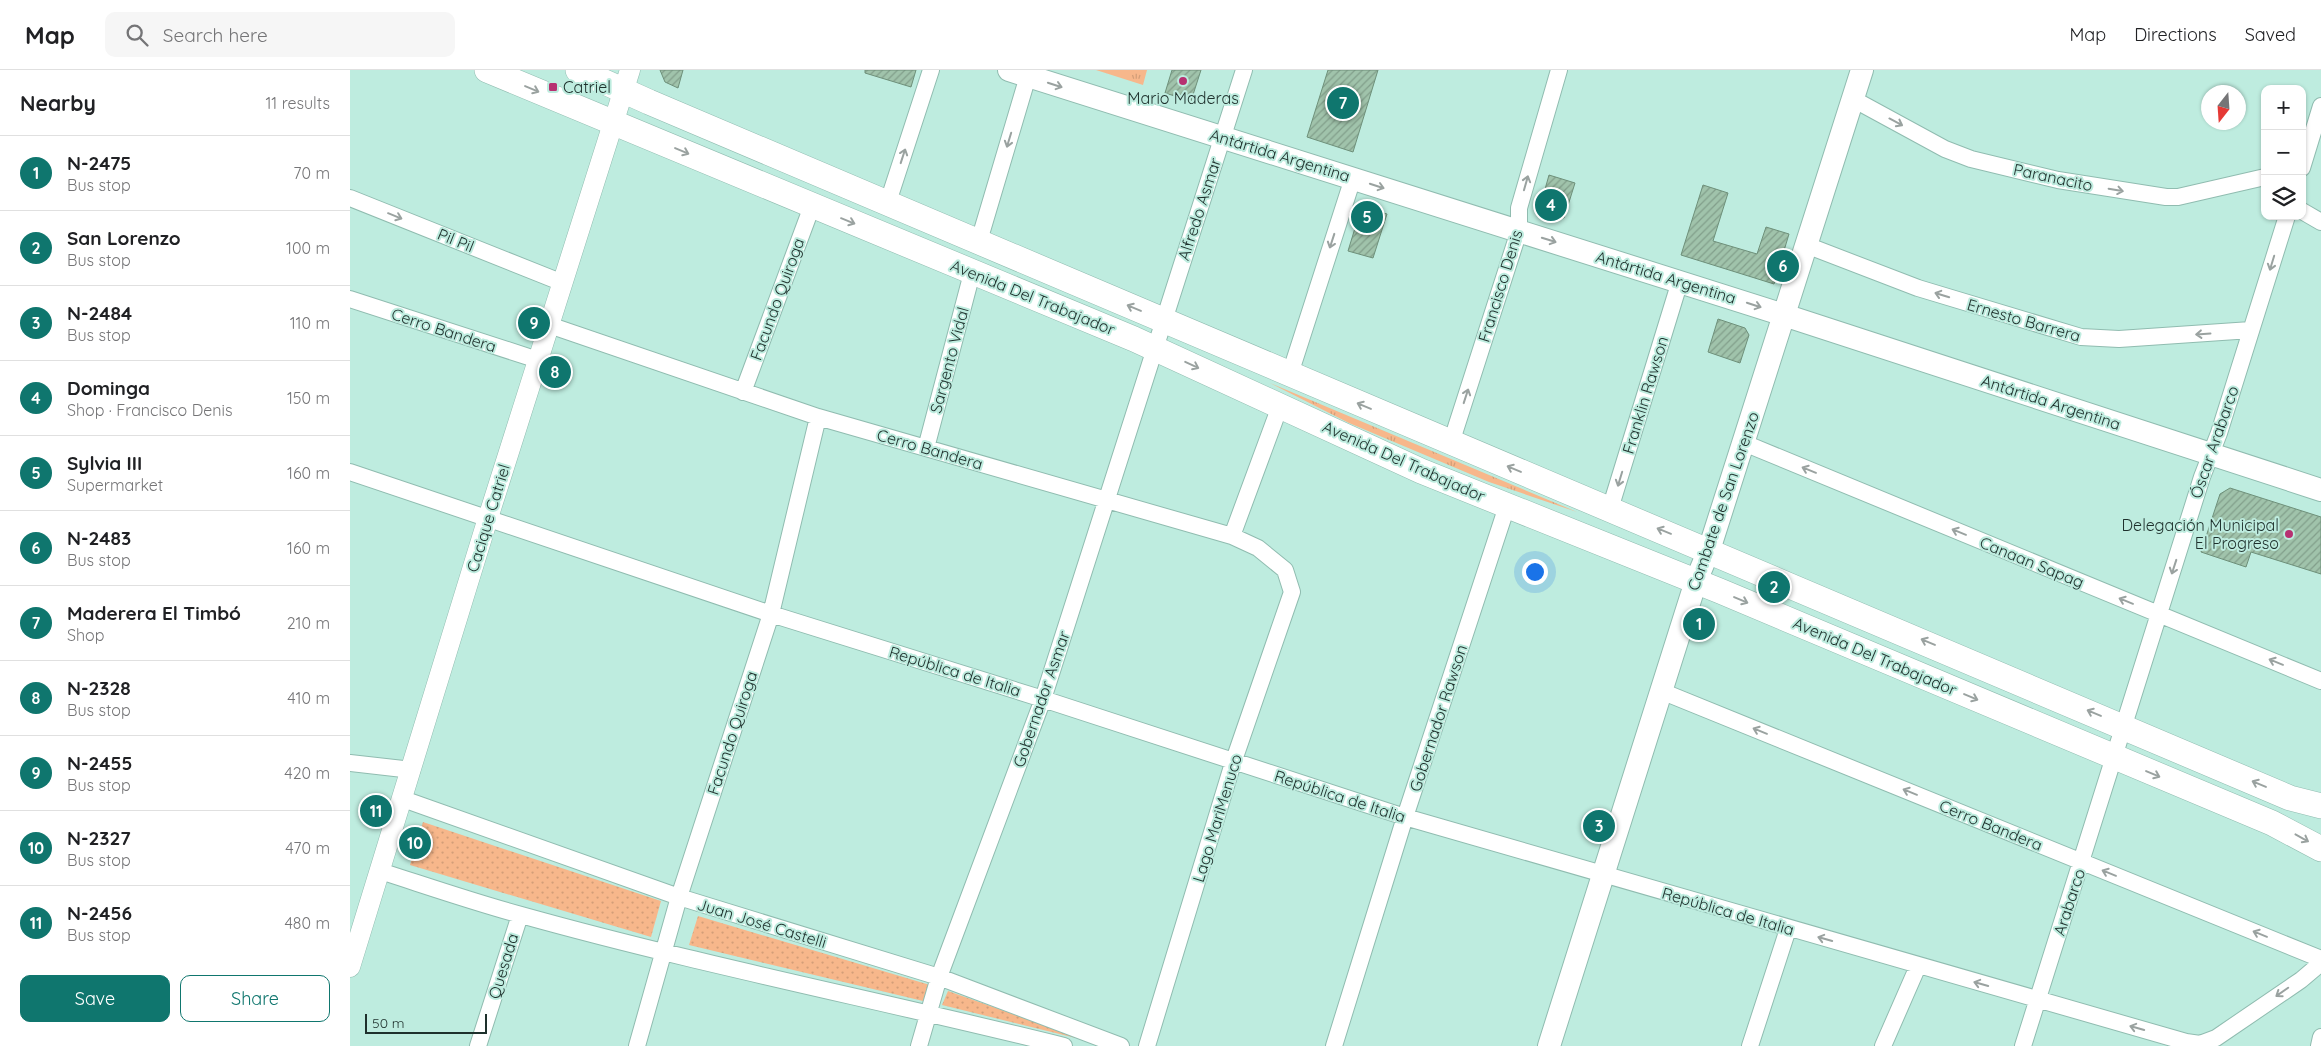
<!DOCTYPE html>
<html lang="en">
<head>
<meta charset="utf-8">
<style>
	body { margin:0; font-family:Quicksand,sans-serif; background:#f6f6f6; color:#202124 }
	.controls { position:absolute; right:15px; top:15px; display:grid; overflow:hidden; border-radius:10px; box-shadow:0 1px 4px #0004 }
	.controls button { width:45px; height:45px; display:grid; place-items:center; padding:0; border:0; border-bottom:1px solid #e0e0e0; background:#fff; color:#202124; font:25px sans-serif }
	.compass { position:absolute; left:1851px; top:15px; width:45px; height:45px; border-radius:50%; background:#fff; box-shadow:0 1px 4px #0004; rotate:197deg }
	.scale { position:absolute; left:15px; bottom:12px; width:122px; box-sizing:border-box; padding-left:5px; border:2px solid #1e302c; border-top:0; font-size:14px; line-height:18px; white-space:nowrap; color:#1e302c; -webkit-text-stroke:4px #beecdf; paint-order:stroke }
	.you { position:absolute; left:1184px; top:501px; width:18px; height:18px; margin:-12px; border:4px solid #fff; border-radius:50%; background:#1a73e8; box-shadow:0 0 0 8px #1a73e833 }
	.badge { display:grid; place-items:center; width:32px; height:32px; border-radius:50%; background:#0f766e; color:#fff; font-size:16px; font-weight:700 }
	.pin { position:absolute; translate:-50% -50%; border:2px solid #fff; box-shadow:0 1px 5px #0006 }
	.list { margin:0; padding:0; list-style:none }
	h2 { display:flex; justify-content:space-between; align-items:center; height:65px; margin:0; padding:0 20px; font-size:21px }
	h2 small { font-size:16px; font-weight:400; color:#757577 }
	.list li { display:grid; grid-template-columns:32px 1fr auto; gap:15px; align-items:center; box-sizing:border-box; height:75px; padding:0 20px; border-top:1px solid #e0e0e0 }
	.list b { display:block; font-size:19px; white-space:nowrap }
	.list p { margin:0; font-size:16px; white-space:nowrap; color:#757577 }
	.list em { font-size:16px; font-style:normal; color:#757577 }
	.actions { display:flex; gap:10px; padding:15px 20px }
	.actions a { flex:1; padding:11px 0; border:1px solid #0f766e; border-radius:10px; text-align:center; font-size:18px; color:#0f766e }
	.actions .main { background:#0f766e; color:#fff }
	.icon { flex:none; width:28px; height:28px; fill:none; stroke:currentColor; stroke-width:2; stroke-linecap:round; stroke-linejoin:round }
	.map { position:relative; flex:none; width:1971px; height:976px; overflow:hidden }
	header { display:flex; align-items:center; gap:30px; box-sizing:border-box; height:70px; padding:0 25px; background:#fff; border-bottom:1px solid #e0e0e0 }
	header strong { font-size:24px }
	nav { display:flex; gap:28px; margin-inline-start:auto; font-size:18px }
	.search { width:350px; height:45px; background:#f6f6f6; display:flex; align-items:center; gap:12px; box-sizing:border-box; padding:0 18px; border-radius:10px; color:#757577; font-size:19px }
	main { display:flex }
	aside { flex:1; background:#fff }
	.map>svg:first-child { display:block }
</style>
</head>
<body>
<header>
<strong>Map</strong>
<div class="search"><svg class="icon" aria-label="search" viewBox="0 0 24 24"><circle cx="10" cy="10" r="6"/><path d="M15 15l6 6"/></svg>Search here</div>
<nav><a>Map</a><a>Directions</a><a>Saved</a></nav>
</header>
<main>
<aside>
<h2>Nearby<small>11 results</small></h2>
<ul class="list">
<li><span class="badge">1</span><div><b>N-2475</b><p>Bus stop</p></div><em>70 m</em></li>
<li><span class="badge">2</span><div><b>San Lorenzo</b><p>Bus stop</p></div><em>100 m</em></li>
<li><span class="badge">3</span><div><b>N-2484</b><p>Bus stop</p></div><em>110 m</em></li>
<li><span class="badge">4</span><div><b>Dominga</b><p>Shop · Francisco Denis</p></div><em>150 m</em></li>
<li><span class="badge">5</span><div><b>Sylvia III</b><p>Supermarket</p></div><em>160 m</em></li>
<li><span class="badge">6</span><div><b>N-2483</b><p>Bus stop</p></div><em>160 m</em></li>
<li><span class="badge">7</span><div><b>Maderera El Timbó</b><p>Shop</p></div><em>210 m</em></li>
<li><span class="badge">8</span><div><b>N-2328</b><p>Bus stop</p></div><em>410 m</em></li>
<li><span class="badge">9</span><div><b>N-2455</b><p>Bus stop</p></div><em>420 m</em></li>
<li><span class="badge">10</span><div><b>N-2327</b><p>Bus stop</p></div><em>470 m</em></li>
<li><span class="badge">11</span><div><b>N-2456</b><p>Bus stop</p></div><em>480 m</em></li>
</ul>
<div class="actions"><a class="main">Save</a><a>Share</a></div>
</aside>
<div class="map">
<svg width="1971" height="976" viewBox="0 0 1971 976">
	<defs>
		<pattern id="grass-tufts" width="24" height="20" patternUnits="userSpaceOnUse" patternTransform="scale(1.25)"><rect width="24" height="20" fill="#f7b78b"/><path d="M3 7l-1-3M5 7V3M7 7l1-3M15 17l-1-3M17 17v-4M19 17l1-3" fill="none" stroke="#d39e78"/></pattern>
		<pattern id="park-dots" width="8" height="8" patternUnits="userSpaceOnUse" patternTransform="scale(1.25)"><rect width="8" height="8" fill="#f7b78b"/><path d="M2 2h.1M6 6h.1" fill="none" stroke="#d39e78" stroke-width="1.8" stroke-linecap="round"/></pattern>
		<pattern id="building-hatch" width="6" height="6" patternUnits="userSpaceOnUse" patternTransform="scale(1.25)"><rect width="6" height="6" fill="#a0c3ab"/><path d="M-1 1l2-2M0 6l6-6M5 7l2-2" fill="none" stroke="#829f8b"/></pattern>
	</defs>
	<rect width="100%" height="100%" fill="#beecdf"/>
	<!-- grass -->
	<path fill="url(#grass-tufts)" d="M 746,0 L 797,0 L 793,15 Z
		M 920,313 L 1227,442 L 1139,412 L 999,353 Z"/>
	<!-- park -->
	<path fill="url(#park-dots)" d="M 73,752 L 311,831 L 301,867 L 60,795 Z
		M 348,846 L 580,915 L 573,931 L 339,875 Z
		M 598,921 L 742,972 L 592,935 Z"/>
	<!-- building -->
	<path fill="url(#building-hatch)" stroke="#6e907a" d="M 310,0 L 333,0 L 328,18 L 315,12 Z
		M 515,0 L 566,0 L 561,17 L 515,3 Z
		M 822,0 L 851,0 L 841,31 L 815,23 Z
		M 978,0 L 1028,0 L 1003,82 L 957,67 Z
		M 1199,105 L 1225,113 L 1214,148 L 1198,143 L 1192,130 Z
		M 1353,115 L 1378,123 L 1363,171 L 1407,184 L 1416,157 L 1439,164 L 1424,214 L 1331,185 Z
		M 1020,139 L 1037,144 L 1023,188 L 998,181 L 1009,145 Z
		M 1368,249 L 1395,258 L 1399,265 L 1390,293 L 1358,282 Z
		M 1880,418 L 1971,447 L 1971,504 L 1901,482 L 1896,497 L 1851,482 L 1870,424 Z"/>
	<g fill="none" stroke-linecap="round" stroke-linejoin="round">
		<defs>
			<path id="minor" d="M 1503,29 L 1595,79 L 1621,89 L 1708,110 L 1816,127 L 1828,127 L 1915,107
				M 1952,98 L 1971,36
				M 0,128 L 213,213
				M 538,132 L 581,0
				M 1952,141 L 1971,152
				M 629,171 L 678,6
				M 1456,175 L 1568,218 L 1731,267 L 1769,269 L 1901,260
				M 0,229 L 188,290
				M 199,255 L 468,347 L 882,466 L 908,478 L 935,500 L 942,522 L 883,693 L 797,976
				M 940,304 L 1003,108
				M 393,322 L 462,136
				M 1101,373 L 1169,161 L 1169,138 L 1209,0
				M 1394,373 L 1971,611
				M 576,378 L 622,203
				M 0,402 L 421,544 L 693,629 L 1055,747 L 1836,972 L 1850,974 L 1866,968 L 1951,910 L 1971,893
				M 1260,439 L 1330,211
				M 882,466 L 930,336
				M 1311,621 L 1971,889
				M 0,693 L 62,700
				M 53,729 L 329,827 L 589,907 L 771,976
				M 30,801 C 77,816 123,832 171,845 C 350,895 533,931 714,976
				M 128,976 L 170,845
				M 287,976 L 329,827 L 421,544 L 468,347
				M 569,976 L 589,907 L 693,629 L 894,0
				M 984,976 L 1055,747 L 1157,436
				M 1400,976 L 1438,859
				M 1533,976 L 1568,896
				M 1673,976 L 1852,407 L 1869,363 L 1937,146
				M 1969,976 L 1971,967"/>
			<path id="tertiary" d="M 0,897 L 138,448 L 280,0"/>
			<path id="secondary" d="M 659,0 L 1434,245 L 1971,420
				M 1199,976 L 1346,511 L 1359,480 L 1512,0"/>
			<path id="primary" d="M 137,0 L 784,269 L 1071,401 L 1370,521 L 1922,753 L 1971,779
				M 228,0 L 299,32 L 1940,728 L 1971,736"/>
		</defs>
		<!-- minor casing -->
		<use href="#minor" stroke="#90bcb0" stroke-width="18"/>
		<!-- tertiary casing -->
		<use href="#tertiary" stroke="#90bcb0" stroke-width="21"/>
		<!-- secondary casing -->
		<use href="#secondary" stroke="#90bcb0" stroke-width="24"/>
		<!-- primary casing -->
		<use href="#primary" stroke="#90bcb0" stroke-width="26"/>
		<!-- minor -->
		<use href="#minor" stroke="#fff" stroke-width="16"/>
		<!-- tertiary -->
		<use href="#tertiary" stroke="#fff" stroke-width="20"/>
		<!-- secondary -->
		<use href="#secondary" stroke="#fff" stroke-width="22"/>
		<!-- primary -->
		<use href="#primary" stroke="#fff" stroke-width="25"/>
	</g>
	<!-- one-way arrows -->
	<defs><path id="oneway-shaft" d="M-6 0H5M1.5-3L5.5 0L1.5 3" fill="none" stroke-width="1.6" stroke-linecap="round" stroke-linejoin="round" transform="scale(1.25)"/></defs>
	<g stroke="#9aa2a0">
		<use href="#oneway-shaft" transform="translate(705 15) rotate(18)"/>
		<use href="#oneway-shaft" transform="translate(182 19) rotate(23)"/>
		<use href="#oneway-shaft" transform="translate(1546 52) rotate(28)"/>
		<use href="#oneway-shaft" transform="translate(659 70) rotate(107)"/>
		<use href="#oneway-shaft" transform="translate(332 81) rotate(23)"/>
		<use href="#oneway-shaft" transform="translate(553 86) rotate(-72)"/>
		<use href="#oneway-shaft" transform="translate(1176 113) rotate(-74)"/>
		<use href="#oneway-shaft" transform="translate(1027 116) rotate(18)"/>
		<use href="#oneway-shaft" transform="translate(1766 120) rotate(10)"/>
		<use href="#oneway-shaft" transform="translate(45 146) rotate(22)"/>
		<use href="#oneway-shaft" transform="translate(498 151) rotate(22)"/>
		<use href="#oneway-shaft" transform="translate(1199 170) rotate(17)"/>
		<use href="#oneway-shaft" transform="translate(982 171) rotate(108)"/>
		<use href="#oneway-shaft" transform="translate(1922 193) rotate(107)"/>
		<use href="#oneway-shaft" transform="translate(1592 225) rotate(-163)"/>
		<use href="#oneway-shaft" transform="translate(1404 235) rotate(18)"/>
		<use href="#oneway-shaft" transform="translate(784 238) rotate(-157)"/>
		<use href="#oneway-shaft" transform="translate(1853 264) rotate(176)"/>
		<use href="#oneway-shaft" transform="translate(842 295) rotate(25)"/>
		<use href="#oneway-shaft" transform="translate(1116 326) rotate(-72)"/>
		<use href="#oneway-shaft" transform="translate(1014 336) rotate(-157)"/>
		<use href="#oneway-shaft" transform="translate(1164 399) rotate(-157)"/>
		<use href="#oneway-shaft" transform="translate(1459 400) rotate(-158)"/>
		<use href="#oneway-shaft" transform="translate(1270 409) rotate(107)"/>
		<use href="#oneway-shaft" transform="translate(1314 461) rotate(-158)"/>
		<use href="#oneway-shaft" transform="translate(1609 462) rotate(-158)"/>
		<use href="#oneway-shaft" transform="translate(1824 497) rotate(108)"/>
		<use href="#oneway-shaft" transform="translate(1391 530) rotate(23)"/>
		<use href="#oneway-shaft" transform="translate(1776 531) rotate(-158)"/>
		<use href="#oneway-shaft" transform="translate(1578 572) rotate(-157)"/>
		<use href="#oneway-shaft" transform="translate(1926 592) rotate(-158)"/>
		<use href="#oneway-shaft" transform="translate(1621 627) rotate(23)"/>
		<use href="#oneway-shaft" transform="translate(1744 643) rotate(-157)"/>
		<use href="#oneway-shaft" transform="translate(1410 661) rotate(-158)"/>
		<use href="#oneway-shaft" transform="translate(1803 704) rotate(23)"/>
		<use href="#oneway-shaft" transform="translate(1909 714) rotate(-157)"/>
		<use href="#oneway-shaft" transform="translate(1560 722) rotate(-158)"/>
		<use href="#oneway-shaft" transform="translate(1952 768) rotate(29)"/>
		<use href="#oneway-shaft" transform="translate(1759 803) rotate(-158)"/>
		<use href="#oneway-shaft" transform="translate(1910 864) rotate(-158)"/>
		<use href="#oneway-shaft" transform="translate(1475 869) rotate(-164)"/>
		<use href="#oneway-shaft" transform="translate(1631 914) rotate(-164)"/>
		<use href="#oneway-shaft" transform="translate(1932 922) rotate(145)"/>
		<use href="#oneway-shaft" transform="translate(1787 958) rotate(-164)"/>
	</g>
	<!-- markers -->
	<g fill="#b73071" stroke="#beecdf" stroke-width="2">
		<circle cx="833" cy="11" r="5"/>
		<rect x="198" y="12" width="10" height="10" rx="2.5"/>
		<circle cx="1939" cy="464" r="5"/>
	</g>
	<g text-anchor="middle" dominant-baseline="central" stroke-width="4" stroke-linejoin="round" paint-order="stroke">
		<!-- poi labels -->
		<g font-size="16" fill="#1e302c" stroke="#beecdf" text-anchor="start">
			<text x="213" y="17">Catriel</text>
			<text x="833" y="28" text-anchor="middle">Mario Maderas</text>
			<text x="1929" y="455" text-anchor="end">Delegación Municipal<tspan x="1929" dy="18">El Progreso</tspan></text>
		</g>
		<!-- street labels -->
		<g font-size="16" fill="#1e302c" stroke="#beecdf">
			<text transform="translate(930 85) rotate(17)">Antártida Argentina</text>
			<text transform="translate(1703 107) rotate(12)">Paranacito</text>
			<text transform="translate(849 139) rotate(-72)">Alfredo Asmar</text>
			<text transform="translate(106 170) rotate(22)">Pil Pil</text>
			<text transform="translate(1316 207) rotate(17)">Antártida Argentina</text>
			<text transform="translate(1150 216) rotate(-73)">Francisco Denis</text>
			<text transform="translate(683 227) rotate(22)">Avenida Del Trabajador</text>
			<text transform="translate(427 229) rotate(-70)">Facundo Quiroga</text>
			<text transform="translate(1674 250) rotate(16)">Ernesto Barrera</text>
			<text transform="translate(94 260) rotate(18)">Cerro Bandera</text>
			<text transform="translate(599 290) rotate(-75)">Sargento Vidal</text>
			<text transform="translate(1295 325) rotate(-73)">Franklin Rawson</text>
			<text transform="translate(1701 332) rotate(18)">Antártida Argentina</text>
			<text transform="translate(1864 372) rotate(-71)">Óscar Arabarco</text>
			<text transform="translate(580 379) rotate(16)">Cerro Bandera</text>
			<text transform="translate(1054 391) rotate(24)">Avenida Del Trabajador</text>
			<text transform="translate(1373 431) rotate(-71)">Combate de San Lorenzo</text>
			<text transform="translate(138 448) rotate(-73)">Cacique Catriel</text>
			<text transform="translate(1682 492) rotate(22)">Canaan Sapag</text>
			<text transform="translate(1525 586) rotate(23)">Avenida Del Trabajador</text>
			<text transform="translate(605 601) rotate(17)">República de Italia</text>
			<text transform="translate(691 629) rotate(-71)">Gobernador Asmar</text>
			<text transform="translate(1088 648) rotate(-72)">Gobernador Rawson</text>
			<text transform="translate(382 663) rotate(-72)">Facundo Quiroga</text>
			<text transform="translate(990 726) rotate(18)">República de Italia</text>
			<text transform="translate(867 748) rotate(-73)">Lago MariMenuco</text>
			<text transform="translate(1641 755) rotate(22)">Cerro Bandera</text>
			<text transform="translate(1719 832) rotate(-72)">Arabarco</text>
			<text transform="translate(1378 841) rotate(16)">República de Italia</text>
			<text transform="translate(412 853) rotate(17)">Juan José Castelli</text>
			<text transform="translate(153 896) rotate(-73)">Quesada</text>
		</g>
	</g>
</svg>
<div class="controls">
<button>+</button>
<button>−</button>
<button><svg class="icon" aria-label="layers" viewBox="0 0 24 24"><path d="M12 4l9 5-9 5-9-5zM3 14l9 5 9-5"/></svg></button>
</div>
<svg class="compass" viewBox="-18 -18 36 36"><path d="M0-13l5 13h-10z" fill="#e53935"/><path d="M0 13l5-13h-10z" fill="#757577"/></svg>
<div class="scale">50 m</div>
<div class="you"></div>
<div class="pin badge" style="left:1349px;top:554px">1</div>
<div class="pin badge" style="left:1424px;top:517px">2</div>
<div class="pin badge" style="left:1249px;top:756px">3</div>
<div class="pin badge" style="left:1201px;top:135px">4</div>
<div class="pin badge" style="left:1017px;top:147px">5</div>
<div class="pin badge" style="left:1433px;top:196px">6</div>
<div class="pin badge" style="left:993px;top:33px">7</div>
<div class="pin badge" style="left:205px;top:302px">8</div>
<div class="pin badge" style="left:184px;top:253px">9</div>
<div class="pin badge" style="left:65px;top:773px">10</div>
<div class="pin badge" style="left:26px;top:741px">11</div>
</div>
</main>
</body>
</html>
